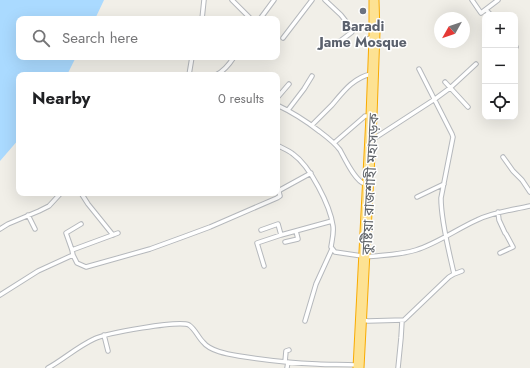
<!DOCTYPE html>
<html lang="en">
<head>
<meta charset="utf-8">
<style>
	body { margin:0; font-family:Jost,"Noto Sans Bengali",sans-serif; background:#f6f6f6; color:#202124 }
	.controls { position:absolute; right:12px; top:12px; display:grid; overflow:hidden; border-radius:8px; box-shadow:0 4px 16px #0002 }
	.controls button { width:36px; height:36px; display:grid; place-items:center; padding:0; border:0; border-bottom:1px solid #e0e0e0; background:#fff; color:#202124; font:20px sans-serif }
	.compass { position:absolute; left:434px; top:12px; width:36px; height:36px; border-radius:50%; background:#fff; box-shadow:0 4px 16px #0002; rotate:230deg }
	.list { margin:0; padding:0; list-style:none }
	h2 { display:flex; justify-content:space-between; align-items:center; height:52px; margin:0; padding:0 16px; font-size:17px }
	h2 small { font-size:13px; font-weight:400; color:#757577 }
	.icon { flex:none; width:22px; height:22px; fill:none; stroke:currentColor; stroke-width:2; stroke-linecap:round; stroke-linejoin:round }
	.map { position:relative; flex:none; width:530px; height:368px; overflow:hidden }
	.search { position:absolute; background:#fff; box-shadow:0 4px 16px #0002; left:16px; top:16px; width:264px; height:44px; display:flex; align-items:center; gap:10px; box-sizing:border-box; padding:0 14px; border-radius:8px; color:#757577; font-size:15px }
	.panel { position:absolute; background:#fff; box-shadow:0 4px 16px #0002; left:16px; top:72px; width:264px; height:124px; border-radius:8px }
	.map>svg:first-child { display:block }
</style>
</head>
<body>
<div class="map">
<svg width="530" height="368" viewBox="0 0 530 368">
	<rect width="100%" height="100%" fill="#f1efe8"/>
	<!-- water -->
	<path fill="#aadaff" d="M 0,0 L 104,0 L 95,19 L 19,19 L 19,57 L 76,57 L 67,75 L 19,75 L 19,139 L 0,161 Z"/>
	<g fill="none" stroke-linecap="round" stroke-linejoin="round">
		<defs>
			<path id="minor" d="M 232,0 L 251,19
				M 325,0 L 341,15 L 352,29 L 352,32 L 339,42
				M 472,0 L 481,13 L 498,0
				M 486,10 L 491,15
				M 202,19 L 204,0
				M 260,19 L 274,0
				M 283,38 L 312,0
				M 359,43 L 372,37
				M 515,45 L 516,47
				M 419,69 L 452,134 L 453,137 L 441,198 C 441,222 449,251 454,274
				M 189,75 L 192,57
				M 216,75 C 224,71 229,65 234,57
				M 445,82 L 468,107
				M 277,98 L 289,84
				M 277,105 C 292,112 306,121 319,131 C 327,137 334,142 340,150 C 345,159 355,181 365,184
				M 288,110 L 304,89 L 312,76
				M 312,125 C 318,119 325,112 332,105 C 343,92 353,78 371,74
				M 372,139 L 378,136 L 435,99 L 450,88 L 476,64
				M 334,143 L 364,117 L 365,116 L 369,116
				M 277,145 C 282,148 288,150 293,154 C 310,166 330,205 333,226 C 334,233 332,240 331,247 L 335,252 L 362,256
				M 503,157 L 513,171 L 522,180 L 530,192
				M 81,193 L 88,204 L 113,235
				M 417,197 L 444,184
				M 498,212 L 499,220 L 505,233 L 506,234 L 513,247 L 500,253
				M 28,215 L 35,229
				M 0,229 L 8,224 L 39,211 L 49,206 L 61,193
				M 261,230 L 278,224 L 281,235
				M 285,242 L 298,239 L 296,231
				M 72,250 L 66,233 L 81,224
				M 73,255 L 77,263 L 86,267 L 150,249 L 183,237 L 210,227 L 277,198 L 280,196 L 279,192 L 280,190 L 311,173
				M 367,257 C 383,255 400,255 416,250 C 436,244 457,229 477,220 C 493,212 512,210 530,206
				M 264,266 L 257,243 L 281,235 L 332,221
				M 0,295 L 38,271 L 73,255 L 72,250 L 118,233
				M 363,320 L 368,321 L 404,320 L 449,277 L 454,274 L 462,271
				M 305,321 L 316,284 L 332,249
				M 104,335 L 108,351
				M 285,362 L 286,351 L 289,350
				M 48,368 C 64,359 77,347 94,339 C 106,333 179,320 189,325 C 195,329 198,337 203,342 C 210,351 227,354 239,356 C 264,360 291,363 317,364 C 330,365 343,364 356,365
				M 287,368 L 288,362
				M 398,368 L 401,338 L 402,321"/>
			<path id="highway" d="M 356,368 L 369,116 L 372,37 L 372,0
				M 361,368 L 374,116 L 377,32 L 376,0"/>
		</defs>
		<!-- minor casing -->
		<use href="#minor" stroke="#b5b8bc" stroke-width="5.5"/>
		<!-- highway casing -->
		<use href="#highway" stroke="#f9ab00" stroke-width="7"/>
		<!-- minor -->
		<use href="#minor" stroke="#fff" stroke-width="3.5"/>
		<!-- highway -->
		<use href="#highway" stroke="#fde293" stroke-width="5"/>
	</g>
	<!-- markers -->
	<circle fill="#6b7280" stroke="#fff" stroke-width="1.5" cx="363" cy="11" r="4"/>
	<g text-anchor="middle" dominant-baseline="central" stroke-width="3" stroke-linejoin="round" paint-order="stroke">
		<!-- worship labels -->
		<g font-size="14" font-weight="bold" fill="#5b616d" stroke="#fff">
			<text x="363" y="26">Baradi<tspan x="363" dy="16">Jame Mosque</tspan></text>
		</g>
		<!-- street labels -->
		<g font-size="14" fill="#5f6368" stroke="#fff">
			<text transform="translate(370 184) rotate(-87)">কুষ্টিয়া রাজশাহী মহাসড়ক</text>
		</g>
	</g>
</svg>
<div class="controls">
<button>+</button>
<button>−</button>
<button><svg class="icon" aria-label="locate" viewBox="0 0 24 24"><circle cx="12" cy="12" r="6"/><path d="M12 2v4M12 18v4M2 12h4M18 12h4"/></svg></button>
</div>
<svg class="compass" viewBox="-18 -18 36 36"><path d="M0-13l5 13h-10z" fill="#e53935"/><path d="M0 13l5-13h-10z" fill="#757577"/></svg>
<div class="search"><svg class="icon" aria-label="search" viewBox="0 0 24 24"><circle cx="10" cy="10" r="6"/><path d="M15 15l6 6"/></svg>Search here</div>
<section class="panel">
<h2>Nearby<small>0 results</small></h2>
<ul class="list">
</ul>
</section>
</div>
</body>
</html>
